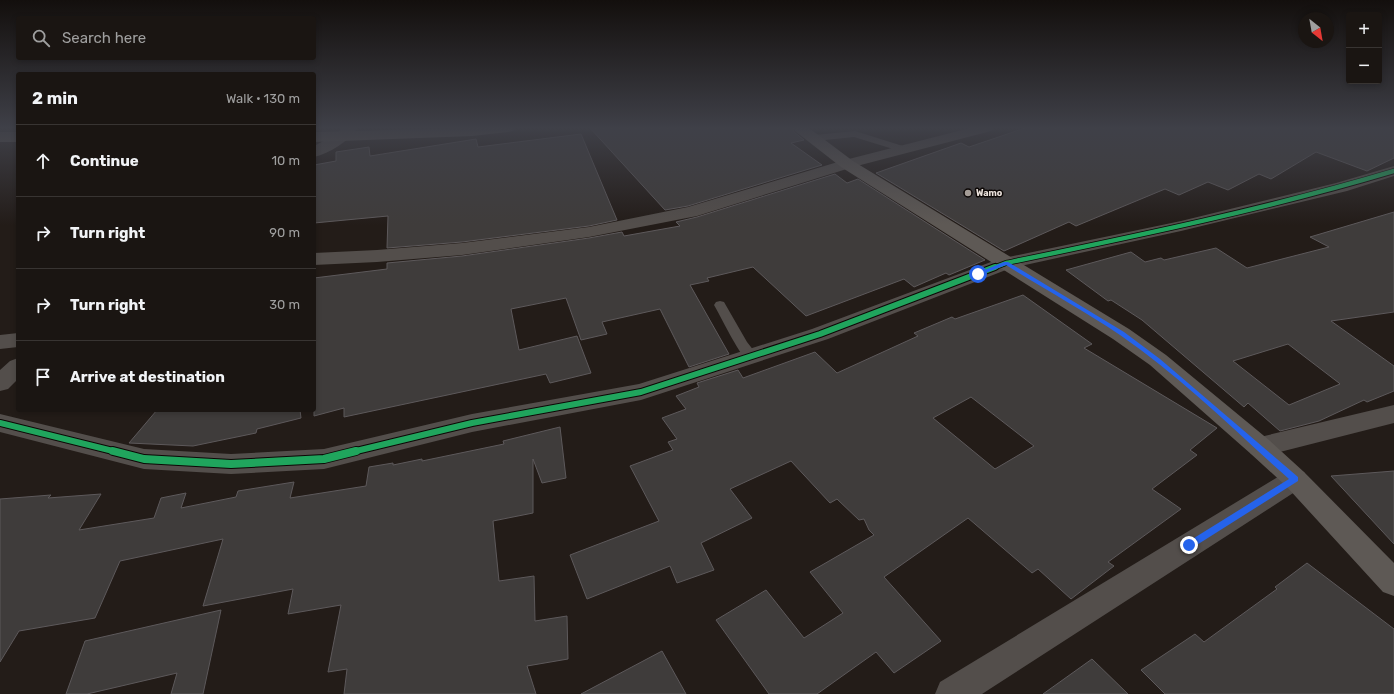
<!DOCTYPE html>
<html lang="en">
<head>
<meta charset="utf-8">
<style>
	body { margin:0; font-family:Rubik,sans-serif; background:#231e1b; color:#f1f3f6 }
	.controls { position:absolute; right:12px; top:12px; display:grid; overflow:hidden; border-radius:4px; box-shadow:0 2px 6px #0003 }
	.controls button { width:36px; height:36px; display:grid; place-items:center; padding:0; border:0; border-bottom:1px solid #383432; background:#1a1512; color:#f1f3f6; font:20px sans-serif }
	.compass { position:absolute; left:1298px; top:12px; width:36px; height:36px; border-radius:50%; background:#1a1512; box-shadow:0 2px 6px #0003; rotate:149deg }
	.stop { position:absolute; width:12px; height:12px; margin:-9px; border:3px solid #2563eb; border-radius:50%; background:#fff }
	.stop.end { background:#2563eb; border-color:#fff; box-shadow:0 1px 4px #0008 }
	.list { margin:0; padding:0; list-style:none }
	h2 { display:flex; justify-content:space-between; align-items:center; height:52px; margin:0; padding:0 16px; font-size:17px }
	h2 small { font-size:13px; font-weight:400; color:#9f9f9f }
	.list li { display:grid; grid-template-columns:26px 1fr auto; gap:12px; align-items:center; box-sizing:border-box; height:72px; padding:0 16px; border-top:1px solid #383432 }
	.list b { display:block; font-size:15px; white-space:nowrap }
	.list em { font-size:13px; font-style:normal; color:#9f9f9f }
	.icon { flex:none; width:22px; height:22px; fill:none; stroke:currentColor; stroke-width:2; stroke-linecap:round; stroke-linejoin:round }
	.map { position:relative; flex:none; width:1394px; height:694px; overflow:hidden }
	.search { position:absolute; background:#1a1512; box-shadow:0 2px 6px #0003; left:16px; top:16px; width:300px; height:44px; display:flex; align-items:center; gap:10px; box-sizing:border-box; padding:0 14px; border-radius:4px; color:#9f9f9f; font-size:15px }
	.panel { position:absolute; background:#1a1512; box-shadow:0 2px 6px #0003; left:16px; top:72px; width:300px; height:340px; border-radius:4px }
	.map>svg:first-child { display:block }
</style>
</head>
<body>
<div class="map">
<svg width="1394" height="694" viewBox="0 0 1394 694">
	<rect width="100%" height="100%" fill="#231c18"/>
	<!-- building -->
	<path fill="#3f3c3b" stroke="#5d595b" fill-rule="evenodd" d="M 590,128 L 792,128 L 794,132 L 804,140 L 791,143 L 822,165 L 688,206 L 665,210 Z
		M 1025,128 L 1394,128 L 1394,158 L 1367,171 L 1316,152 L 1271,179 L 1259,174 L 1228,190 L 1208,182 L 1179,195 L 1165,189 L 1076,226 L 1069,222 L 1004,251 L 876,173 L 961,143 L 969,147 Z
		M 581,134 L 617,220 L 589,226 L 462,242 L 387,248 L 388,216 L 314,223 L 314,165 L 336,161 L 336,152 L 369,147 L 370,156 L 476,139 L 478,147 Z
		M 835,174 L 847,183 L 858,179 L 985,260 L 949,275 L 946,273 L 914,287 L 904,279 L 806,316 L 753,267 L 707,278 L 709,281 L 690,285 L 729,354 L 689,367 L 660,309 L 602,322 L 607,334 L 581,340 L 566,298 L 511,309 L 519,350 L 577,336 L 591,373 L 550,383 L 546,374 L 344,417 L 344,408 L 314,416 L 314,278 L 387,269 L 387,263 L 462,256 L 589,238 L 622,232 L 624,236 L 680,226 L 676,222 L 697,217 Z
		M 1394,212 L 1394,312 L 1331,321 L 1394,366 L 1394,391 L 1367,402 L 1364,400 L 1319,421 L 1280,431 L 1248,403 L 1244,407 L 1142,320 L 1111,300 L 1108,301 L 1066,270 L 1131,252 L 1145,262 L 1161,258 L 1164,260 L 1216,248 L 1247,268 L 1329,247 L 1310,237 ZM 1288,344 L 1339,383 L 1340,384 L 1289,405 L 1233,361 Z
		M 1023,295 L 1092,344 L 1084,348 L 1217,428 L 1190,450 L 1197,455 L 1152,489 L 1181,509 L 1108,562 L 1114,566 L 1071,599 L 1038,569 L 1032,573 L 968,518 L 884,577 L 941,641 L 894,673 L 876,652 L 817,694 L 769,694 L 716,620 L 766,590 L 804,638 L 843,613 L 810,572 L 874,535 L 869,530 L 864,519 L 859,520 L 837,499 L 830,503 L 791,461 L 730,489 L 752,518 L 701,543 L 714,570 L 677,583 L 670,566 L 587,599 L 570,555 L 659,521 L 630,466 L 673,450 L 668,442 L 677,439 L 662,418 L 686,409 L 676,396 L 699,387 L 697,383 L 738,370 L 743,378 L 815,352 L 837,373 L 918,336 L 914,333 L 952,317 L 955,319 ZM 971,397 L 1034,446 L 995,469 L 933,418 Z
		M 157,410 L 300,410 L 301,418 L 257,429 L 256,433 L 193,446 L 129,443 Z
		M 560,427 L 566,478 L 542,483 L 533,459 L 533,513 L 493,521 L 499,581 L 534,576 L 535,621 L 567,616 L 568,659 L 527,666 L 536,694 L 344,694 L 347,669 L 328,672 L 341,605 L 288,614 L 293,589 L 203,606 L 223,539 L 120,561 L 95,618 L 19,631 L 0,662 L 0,499 L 51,495 L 48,498 L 101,494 L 79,530 L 154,518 L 161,498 L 186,493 L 181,508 L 236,497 L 238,491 L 294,482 L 290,498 L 366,486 L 369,467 L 393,463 L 393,465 L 422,459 L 422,461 L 504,444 L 503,441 Z
		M 1394,471 L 1394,544 L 1331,476 Z
		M 1307,563 L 1394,629 L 1394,694 L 1165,694 L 1141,670 L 1195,634 L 1204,642 L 1277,589 L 1275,587 Z
		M 221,610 L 203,694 L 171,694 L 177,673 L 87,694 L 66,694 L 85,641 Z
		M 662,651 L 686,694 L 581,694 Z
		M 1092,659 L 1128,694 L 1043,694 Z"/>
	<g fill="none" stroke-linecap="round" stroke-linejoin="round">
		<!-- lane -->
		<path fill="#534e4b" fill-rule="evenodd" d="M 855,131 L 906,147 L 908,149 L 903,152 L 854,137 L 815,141 L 811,138 L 815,135 Z
			M 720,301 L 724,302 L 747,342 L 758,356 L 756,359 C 753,360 749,361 746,359 C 739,354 720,315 714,305 L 716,302 Z"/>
		<!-- street -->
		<path fill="#534e4b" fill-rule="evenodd" d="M 342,128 L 357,128 C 348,142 330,153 314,157 L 314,146 L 337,134 Z
			M 970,128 L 993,128 L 991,131 L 853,167 L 697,216 L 589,237 L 462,255 L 377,262 L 314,265 L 314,253 L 377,250 L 462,243 L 589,227 L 688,207 L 841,161 Z
			M 1394,166 L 1394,176 L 1347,191 L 1181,231 L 1011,268 L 828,339 L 641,400 L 472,432 L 324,469 L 231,474 L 144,469 L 0,432 L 0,414 L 144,449 L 231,454 L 324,449 L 472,414 L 639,384 L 812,329 L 999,259 L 1181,221 L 1336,183 Z
			M 18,333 L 18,347 L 0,349 L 0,335 Z
			M 18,358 L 18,379 L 8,389 L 0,391 L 0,370 L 10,361 Z
			M 1394,405 L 1394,423 L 1260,457 L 1251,454 L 1247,447 L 1251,440 L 1260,437 Z
			M 1295,469 L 1304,472 L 1308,479 L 1304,486 L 982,694 L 935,694 L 940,682 L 1286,472 Z"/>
		<!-- secondary -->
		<path fill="#5e5955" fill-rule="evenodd" d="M 793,128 L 809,128 L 853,161 L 1129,329 L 1166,355 L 1269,440 L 1304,472 L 1394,563 L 1394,596 L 1383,592 L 1286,486 L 1251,454 L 1150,365 L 1113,339 L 841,167 L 795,131 Z"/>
		<!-- primary -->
		<path fill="#5d5853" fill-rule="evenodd" d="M 467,128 L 515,128 L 513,131 L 508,132 L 472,136 L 314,142 L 314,132 Z
			M 0,132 L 18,132 L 18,142 L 0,142 Z"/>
		<defs>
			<path id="cycleway-far2" d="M 993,268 L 1006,263 C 1136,236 1267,209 1394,171"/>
			<path id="cycleway-far1" d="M 0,423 L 117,452
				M 352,452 L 472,423 L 641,392 L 820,334 L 995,267"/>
			<path id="cycleway" d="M 113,451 L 144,459 L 231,464 L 324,459 L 356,451"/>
		</defs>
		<!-- cycleway-far2 casing -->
		<use href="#cycleway-far2" stroke="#0c0705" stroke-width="6"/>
		<!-- cycleway-far1 casing -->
		<use href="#cycleway-far1" stroke="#0c0705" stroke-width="8"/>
		<!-- cycleway casing -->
		<use href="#cycleway" stroke="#0c0705" stroke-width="10"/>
		<!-- cycleway-far2 -->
		<use href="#cycleway-far2" stroke="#20a55d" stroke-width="4.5"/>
		<!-- cycleway-far1 -->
		<use href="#cycleway-far1" stroke="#20a55d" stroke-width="6"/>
		<!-- cycleway -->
		<use href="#cycleway" stroke="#20a55d" stroke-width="8"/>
	</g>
	<!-- sky -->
	<linearGradient id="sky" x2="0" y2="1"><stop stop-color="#130f0d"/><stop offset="0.57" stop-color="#3f4048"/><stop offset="1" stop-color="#3f4048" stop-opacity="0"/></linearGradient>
	<rect width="1394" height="225" fill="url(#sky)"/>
	<!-- route -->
	<path fill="#2563eb" d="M 1004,262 L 1008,262 L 1124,332 L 1160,359 L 1298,477 L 1298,481 L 1192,548 L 1186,548 L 1185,545 L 1186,543 L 1289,479 C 1234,430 1181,377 1120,335 C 1083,310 1044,289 1006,265 L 980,275 L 975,274 Z"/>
	<!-- markers -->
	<circle fill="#a59d97" stroke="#0c0705" stroke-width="1.5" cx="968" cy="193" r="4"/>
	<g text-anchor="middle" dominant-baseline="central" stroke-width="3" stroke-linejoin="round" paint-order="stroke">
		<!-- far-poi labels -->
		<g font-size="9" font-weight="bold" fill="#ebe2dc" stroke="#0c0705" text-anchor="start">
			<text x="976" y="193">Wamo</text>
		</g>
	</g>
</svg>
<div class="controls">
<button>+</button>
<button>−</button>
</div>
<svg class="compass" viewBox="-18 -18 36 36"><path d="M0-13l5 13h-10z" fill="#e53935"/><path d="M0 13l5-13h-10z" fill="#9f9f9f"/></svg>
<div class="stop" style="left:978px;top:274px"></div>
<div class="stop end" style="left:1189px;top:545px"></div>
<div class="search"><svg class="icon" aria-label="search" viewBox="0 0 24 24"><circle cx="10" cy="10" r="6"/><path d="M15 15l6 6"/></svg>Search here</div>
<section class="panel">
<h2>2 min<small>Walk · 130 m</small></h2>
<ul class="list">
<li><svg class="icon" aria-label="ahead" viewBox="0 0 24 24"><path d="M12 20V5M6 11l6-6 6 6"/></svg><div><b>Continue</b></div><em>10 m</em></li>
<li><svg class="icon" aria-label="right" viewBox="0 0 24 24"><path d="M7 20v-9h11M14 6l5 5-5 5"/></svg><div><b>Turn right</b></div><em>90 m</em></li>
<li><svg class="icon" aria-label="right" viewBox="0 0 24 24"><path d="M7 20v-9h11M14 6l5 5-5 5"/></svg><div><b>Turn right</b></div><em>30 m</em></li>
<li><svg class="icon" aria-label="arrive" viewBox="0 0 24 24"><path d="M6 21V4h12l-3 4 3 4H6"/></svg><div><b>Arrive at destination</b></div></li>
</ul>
</section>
</div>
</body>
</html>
